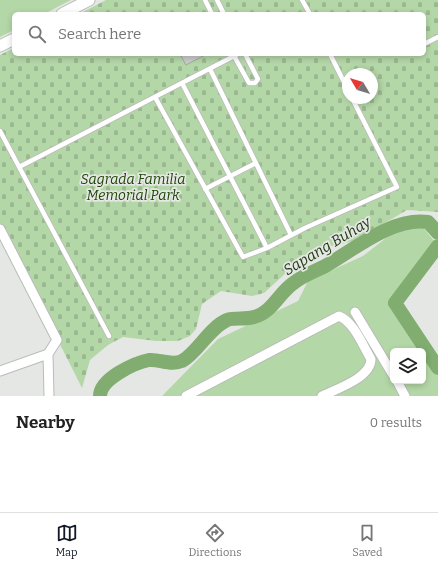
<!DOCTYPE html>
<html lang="en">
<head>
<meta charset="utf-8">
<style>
	body { margin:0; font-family:Bitter,serif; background:#f2f2f2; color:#222 }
	.controls { position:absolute; right:12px; bottom:12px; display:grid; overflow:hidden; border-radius:6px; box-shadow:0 2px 6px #0003 }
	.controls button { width:36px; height:36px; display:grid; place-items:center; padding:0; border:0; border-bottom:1px solid #e0e0e0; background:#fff; color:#222; font:20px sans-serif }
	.compass { position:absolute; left:342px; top:68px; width:36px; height:36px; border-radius:50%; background:#fff; box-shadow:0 2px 6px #0003; rotate:308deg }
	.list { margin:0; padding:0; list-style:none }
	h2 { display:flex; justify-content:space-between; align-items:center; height:52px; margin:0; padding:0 16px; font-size:17px }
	h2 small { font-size:13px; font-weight:400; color:#767676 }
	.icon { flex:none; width:22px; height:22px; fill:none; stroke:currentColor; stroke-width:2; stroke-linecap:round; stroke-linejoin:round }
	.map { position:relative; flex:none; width:438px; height:396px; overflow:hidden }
	.search { position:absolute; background:#fff; box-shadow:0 2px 6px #0003; left:12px; right:12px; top:12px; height:44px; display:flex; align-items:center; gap:10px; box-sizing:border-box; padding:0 14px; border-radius:6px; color:#767676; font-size:15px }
	.sheet { height:116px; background:#fff }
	nav { display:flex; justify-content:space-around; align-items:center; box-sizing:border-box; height:56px; border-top:1px solid #e0e0e0; background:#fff; font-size:11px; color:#767676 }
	nav a { display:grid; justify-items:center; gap:2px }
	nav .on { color:#111827 }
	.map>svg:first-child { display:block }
</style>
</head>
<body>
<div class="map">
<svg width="438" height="396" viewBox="0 0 438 396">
	<defs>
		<pattern id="cemetery-stones" width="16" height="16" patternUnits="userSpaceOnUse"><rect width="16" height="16" fill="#b4d7a7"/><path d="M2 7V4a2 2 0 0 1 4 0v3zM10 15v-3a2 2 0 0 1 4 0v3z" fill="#9bb990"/></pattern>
	</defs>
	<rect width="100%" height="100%" fill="#e5e7e4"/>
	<!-- grass -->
	<path fill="#b4d7a7" d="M 0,0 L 71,0 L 44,14 L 14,14 L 14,30 L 0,37 Z
		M 422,226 L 435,242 L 388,302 L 421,351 L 393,351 L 393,381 L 423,381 L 423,354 L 438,376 L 438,396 L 162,396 L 218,339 L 298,301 L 308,281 L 363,256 L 395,231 Z"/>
	<!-- cemetery -->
	<path fill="url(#cemetery-stones)" fill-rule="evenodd" d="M 106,0 L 438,0 L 438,212 L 407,210 L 354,241 L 310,251 L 264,293 L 252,296 L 221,291 L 202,304 L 196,329 L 190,336 L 178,341 L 156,341 L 123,337 L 108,345 L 90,360 L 82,388 L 0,225 L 0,55 L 14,48 L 14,54 L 424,54 L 424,14 L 79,14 ZM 348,74 L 372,74 L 372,98 L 348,98 Z"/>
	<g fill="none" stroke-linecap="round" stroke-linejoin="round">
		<!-- river -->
		<path stroke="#81ad70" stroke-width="14" d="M 438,246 L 395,303 L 438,368
			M 100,396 C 100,379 134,363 149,360 C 160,359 171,366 182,361 C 197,353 209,328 227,320 C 235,317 245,320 254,317 C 273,312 279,292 295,282 C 304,275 316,271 327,265 C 356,248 393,217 428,222 L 438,233"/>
	</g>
	<!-- building -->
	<path fill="#caccc9" stroke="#a5a7a4" d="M 185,54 L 207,54 L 186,65 L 181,56 Z"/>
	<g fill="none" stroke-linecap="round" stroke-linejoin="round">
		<defs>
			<path id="service" d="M 205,0 L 212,14
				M 217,0 L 224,14
				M 302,0 L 310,14
				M 424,44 L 438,37
				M 233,54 L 249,83 L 255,83 L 258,79 L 245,54
				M 330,54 L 348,90
				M 210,69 L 291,235
				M 182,83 L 267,248
				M 155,97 L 243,257 L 267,248 L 305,228 L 397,187 L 352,98
				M 0,131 L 109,336
				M 19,167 L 238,54
				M 205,189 L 256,163"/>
			<path id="minor" d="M 0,229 L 57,340 L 48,354 L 49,396
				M 355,312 L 393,375
				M 0,371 L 48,354
				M 397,381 L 405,396
				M 186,396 L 339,316 C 354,322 363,346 371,359 C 371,378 336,389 322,396"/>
			<path id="tertiary" d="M 62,14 L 89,0
				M 0,46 L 14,39"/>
		</defs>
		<!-- service casing -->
		<use href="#service" stroke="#b9bcb8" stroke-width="6"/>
		<!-- minor casing -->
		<use href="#minor" stroke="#b9bcb8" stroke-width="11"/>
		<!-- tertiary casing -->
		<use href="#tertiary" stroke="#b9bcb8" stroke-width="13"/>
		<!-- service -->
		<use href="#service" stroke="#fff" stroke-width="4.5"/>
		<!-- minor -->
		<use href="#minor" stroke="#fff" stroke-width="9"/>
		<!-- tertiary -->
		<use href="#tertiary" stroke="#fff" stroke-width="11"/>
	</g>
	<g text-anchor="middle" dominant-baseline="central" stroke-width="3.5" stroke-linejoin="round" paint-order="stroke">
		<!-- park labels -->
		<g font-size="14" font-style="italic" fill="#1e4706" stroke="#e5e7e4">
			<text x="133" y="179">Sagrada Familia<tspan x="133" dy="16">Memorial Park</tspan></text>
		</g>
		<!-- water labels -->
		<g font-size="15" font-style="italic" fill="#1c390f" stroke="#e5e7e4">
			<text transform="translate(327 246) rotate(-31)">Sapang Buhay</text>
		</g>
	</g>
</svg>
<div class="controls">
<button><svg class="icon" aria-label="layers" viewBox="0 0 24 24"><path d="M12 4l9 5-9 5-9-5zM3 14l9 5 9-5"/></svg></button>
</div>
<svg class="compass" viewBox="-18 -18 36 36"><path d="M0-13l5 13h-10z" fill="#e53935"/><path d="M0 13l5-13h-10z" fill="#767676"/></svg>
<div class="search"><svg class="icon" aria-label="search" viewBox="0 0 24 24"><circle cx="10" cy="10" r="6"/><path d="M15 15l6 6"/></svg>Search here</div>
</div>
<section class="sheet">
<h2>Nearby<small>0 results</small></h2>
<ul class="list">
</ul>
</section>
<nav>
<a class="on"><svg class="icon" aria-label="map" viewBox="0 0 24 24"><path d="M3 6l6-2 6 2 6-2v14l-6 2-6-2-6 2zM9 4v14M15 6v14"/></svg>Map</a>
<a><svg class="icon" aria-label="directions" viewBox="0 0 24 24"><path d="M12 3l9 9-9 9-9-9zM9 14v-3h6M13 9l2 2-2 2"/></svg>Directions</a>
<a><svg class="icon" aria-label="saved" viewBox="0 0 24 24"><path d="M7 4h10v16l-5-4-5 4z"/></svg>Saved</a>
</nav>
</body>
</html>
